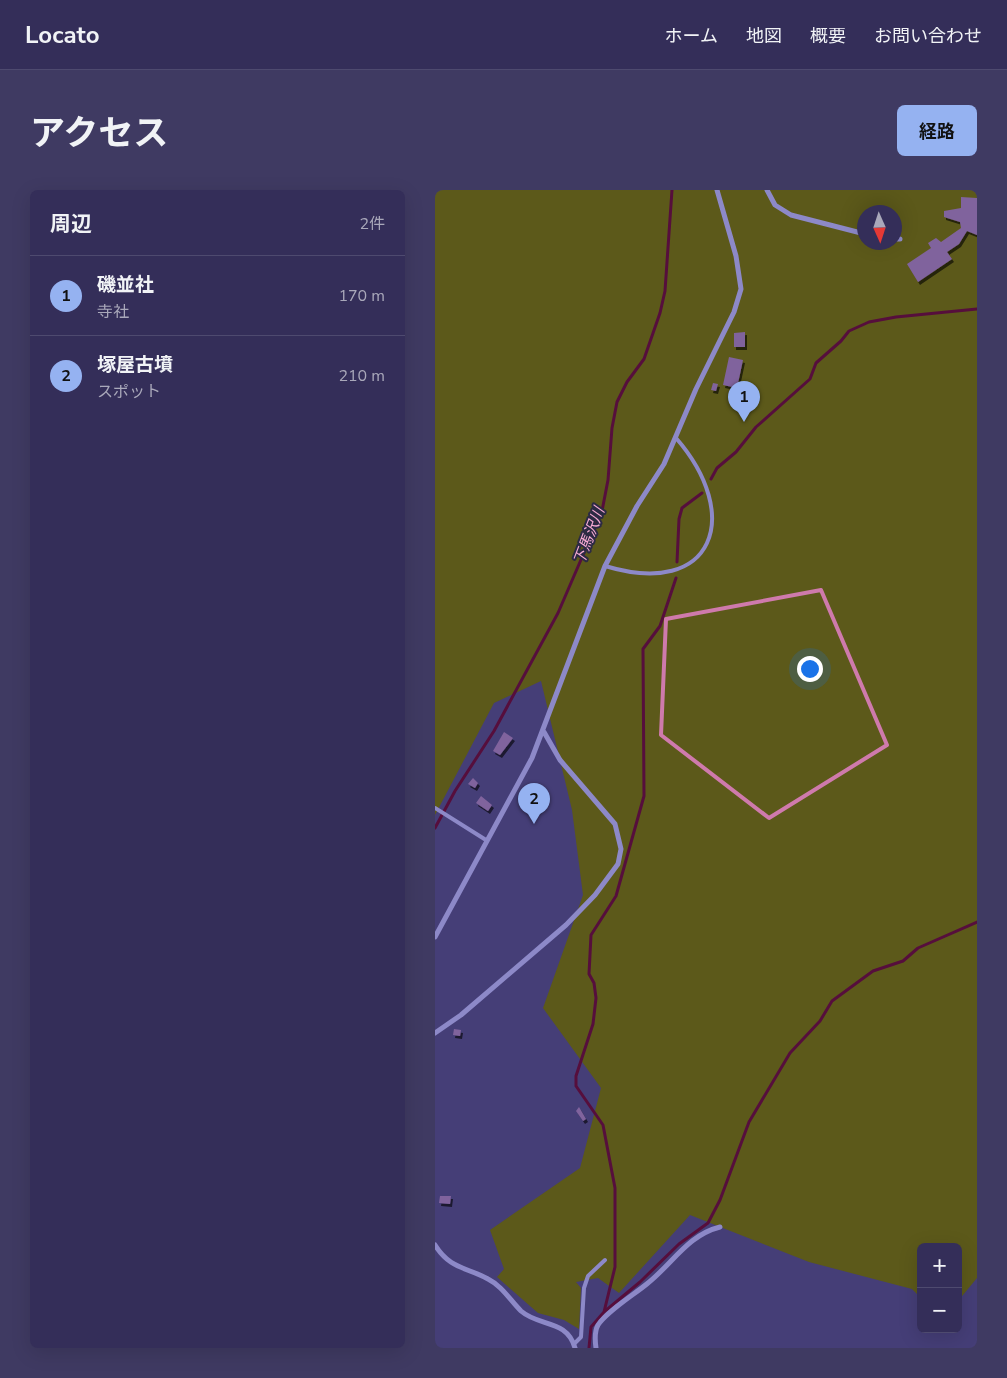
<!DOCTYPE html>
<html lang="ja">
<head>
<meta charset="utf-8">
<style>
	body { margin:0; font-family:"Nunito Sans","Noto Sans JP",sans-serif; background:#3f3a62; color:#f1f3f6 }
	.controls { position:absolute; right:15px; bottom:15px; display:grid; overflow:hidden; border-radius:8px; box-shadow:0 5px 20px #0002 }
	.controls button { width:45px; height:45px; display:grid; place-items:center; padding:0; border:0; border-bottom:1px solid #4e4a6f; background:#342e59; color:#f1f3f6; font:25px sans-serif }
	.compass { position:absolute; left:422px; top:15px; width:45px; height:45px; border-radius:50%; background:#342e59; box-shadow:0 5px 20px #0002; rotate:177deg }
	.you { position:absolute; left:374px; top:478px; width:18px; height:18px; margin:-12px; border:4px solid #fff; border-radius:50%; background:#1a73e8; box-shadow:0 0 0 8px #1a73e833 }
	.badge { display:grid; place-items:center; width:32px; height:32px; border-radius:50%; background:#95b2f1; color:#111; font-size:16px; font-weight:700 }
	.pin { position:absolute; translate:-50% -41px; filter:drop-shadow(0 1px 2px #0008) }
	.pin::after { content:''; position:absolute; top:26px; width:18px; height:15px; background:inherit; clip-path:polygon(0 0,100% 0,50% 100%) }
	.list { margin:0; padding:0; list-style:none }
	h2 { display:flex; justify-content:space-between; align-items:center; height:65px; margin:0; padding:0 20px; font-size:21px }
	h2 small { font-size:16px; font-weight:400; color:#a9a8ba }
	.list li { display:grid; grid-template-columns:32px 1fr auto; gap:15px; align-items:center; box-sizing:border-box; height:80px; padding:0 20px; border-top:1px solid #4e4a6f }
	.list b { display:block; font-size:19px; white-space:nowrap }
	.list p { margin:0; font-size:16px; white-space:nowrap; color:#a9a8ba }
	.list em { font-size:16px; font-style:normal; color:#a9a8ba }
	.map { position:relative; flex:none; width:542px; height:1158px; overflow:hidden; border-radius:8px }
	header { display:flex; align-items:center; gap:30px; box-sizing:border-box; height:70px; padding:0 25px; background:#342e59; border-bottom:1px solid #4e4a6f }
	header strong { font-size:24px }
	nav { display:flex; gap:28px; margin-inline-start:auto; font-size:18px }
	.intro { display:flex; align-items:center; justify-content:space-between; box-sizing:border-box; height:120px; padding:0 30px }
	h1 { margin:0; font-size:35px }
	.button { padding:12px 22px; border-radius:8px; background:#95b2f1; color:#111; font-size:18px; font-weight:700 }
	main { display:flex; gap:30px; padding:0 30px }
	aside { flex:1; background:#342e59; border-radius:8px; box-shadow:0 5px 20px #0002 }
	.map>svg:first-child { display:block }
</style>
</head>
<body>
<header>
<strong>Locato</strong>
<nav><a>ホーム</a><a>地図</a><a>概要</a><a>お問い合わせ</a></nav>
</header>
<div class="intro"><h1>アクセス</h1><a class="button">経路</a></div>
<main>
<aside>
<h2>周辺<small>2件</small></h2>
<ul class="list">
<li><span class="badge">1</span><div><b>磯並社</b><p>寺社</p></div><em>170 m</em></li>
<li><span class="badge">2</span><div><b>塚屋古墳</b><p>スポット</p></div><em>210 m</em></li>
</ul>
</aside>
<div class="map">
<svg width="542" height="1158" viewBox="0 0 542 1158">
	<defs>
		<filter id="shadow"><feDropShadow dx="2" dy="3" stdDeviation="0" flood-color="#0009"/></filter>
	</defs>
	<rect width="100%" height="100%" fill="#453e77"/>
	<!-- green -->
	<path fill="#5c591a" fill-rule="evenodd" d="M 0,0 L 542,0 L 542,1088 L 523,1111 L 523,1057 L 486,1057 L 486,1108 L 477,1099 L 374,1072 L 255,1025 L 184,1103 L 163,1088 L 141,1092 L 146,1098 L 144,1139 L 129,1130 L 103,1123 L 62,1087 L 69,1079 L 55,1040 L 145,978 L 166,898 L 108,818 L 148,705 L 137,620 L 106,491 L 59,513 L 0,625 ZM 430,22 L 460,22 L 460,52 L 430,52 Z"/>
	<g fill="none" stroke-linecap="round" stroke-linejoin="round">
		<!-- stream -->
		<path stroke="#560e3c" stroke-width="3" d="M 276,289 L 282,278 L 301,262 L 321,237 L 375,189 L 381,173 L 406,151 L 414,141 L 434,132 L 461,127 L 542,119
			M 242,372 L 244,329 L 247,318 L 267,303
			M 0,638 L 20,601 L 59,541 L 123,423 L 167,321 L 173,290 L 177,238 L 182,212 L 192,192 L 209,169 L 225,123 L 230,101 L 237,0
			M 169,1122 L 180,1077 L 180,998 L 168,935 L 141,896 L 141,886 L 158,834 L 161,808 L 159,793 L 154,784 L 156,745 L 181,706 L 209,606 L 208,459 L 225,436 L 241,388
			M 154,1158 L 156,1137 L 169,1122 L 205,1092 L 244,1054 L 273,1033 L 285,1010 L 314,932 L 355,863 L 385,831 L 397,811 L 438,781 L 468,771 L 483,758 L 542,732"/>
	</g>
	<!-- building -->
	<path fill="#80639d" filter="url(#shadow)" d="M 526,7 L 542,8 L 542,45 L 532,41 L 524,54 L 512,62 L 517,69 L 483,92 L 472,74 L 496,58 L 493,53 L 501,48 L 506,52 L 526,38 L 525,32 L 509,27 L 509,21 L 526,18 Z
		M 310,142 L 310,157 L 299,157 L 299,143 Z
		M 294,167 L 308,170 L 302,198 L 288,195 Z
		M 278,193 L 283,194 L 281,201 L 276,200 Z
		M 69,542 L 78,548 L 65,565 L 58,561 Z
		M 38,588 L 43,593 L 40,598 L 33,594 Z
		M 46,606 L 57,615 L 53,621 L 41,613 Z
		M 19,839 L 26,840 L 25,846 L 18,845 Z
		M 144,917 L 151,929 L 148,931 L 141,921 Z
		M 5,1006 L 16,1006 L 15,1014 L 4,1013 Z"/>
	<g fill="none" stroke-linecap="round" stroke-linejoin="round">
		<!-- service -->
		<path stroke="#8d89c8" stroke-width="4" d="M 170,376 C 280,409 308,325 241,248
			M 0,618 L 51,650
			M 139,1154 L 146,1147 L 149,1098 L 153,1086 L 170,1070"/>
		<!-- minor -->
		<path stroke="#8d89c8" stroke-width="5" d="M 332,0 L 340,15 L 356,25 L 430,44
			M 460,49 L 465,49
			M 0,747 L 97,568 L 170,376 L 202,316 L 229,274 L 261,199 L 299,122 L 306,99 L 301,66 L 282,0
			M 0,843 L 26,825 L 131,735 L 160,705 L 183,674 L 186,659 L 180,634 L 125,570 L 109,542
			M 0,1055 C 15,1079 31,1077 53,1089 C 67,1096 75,1110 86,1121 C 104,1137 132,1129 140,1158
			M 161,1158 C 160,1151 159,1142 163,1135 C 172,1121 200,1104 213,1093 C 238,1073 253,1045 285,1037"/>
	</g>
	<!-- marked area -->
	<path fill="none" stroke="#cf7aac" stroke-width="4" stroke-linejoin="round" d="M 386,400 L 452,555 L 334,628 L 226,545 L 231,429 Z"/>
	<g text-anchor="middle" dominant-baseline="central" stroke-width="4" stroke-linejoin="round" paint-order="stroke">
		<!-- water labels -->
		<g font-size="15" font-style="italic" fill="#f8abd3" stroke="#2c2a44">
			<text transform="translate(154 346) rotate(-69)">下馬沢川</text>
		</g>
	</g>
</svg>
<div class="controls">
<button>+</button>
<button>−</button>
</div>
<svg class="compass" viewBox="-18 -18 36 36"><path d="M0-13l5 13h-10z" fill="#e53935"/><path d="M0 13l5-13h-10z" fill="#a9a8ba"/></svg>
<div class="you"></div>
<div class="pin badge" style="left:309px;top:232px">1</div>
<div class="pin badge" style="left:99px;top:634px">2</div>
</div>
</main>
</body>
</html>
